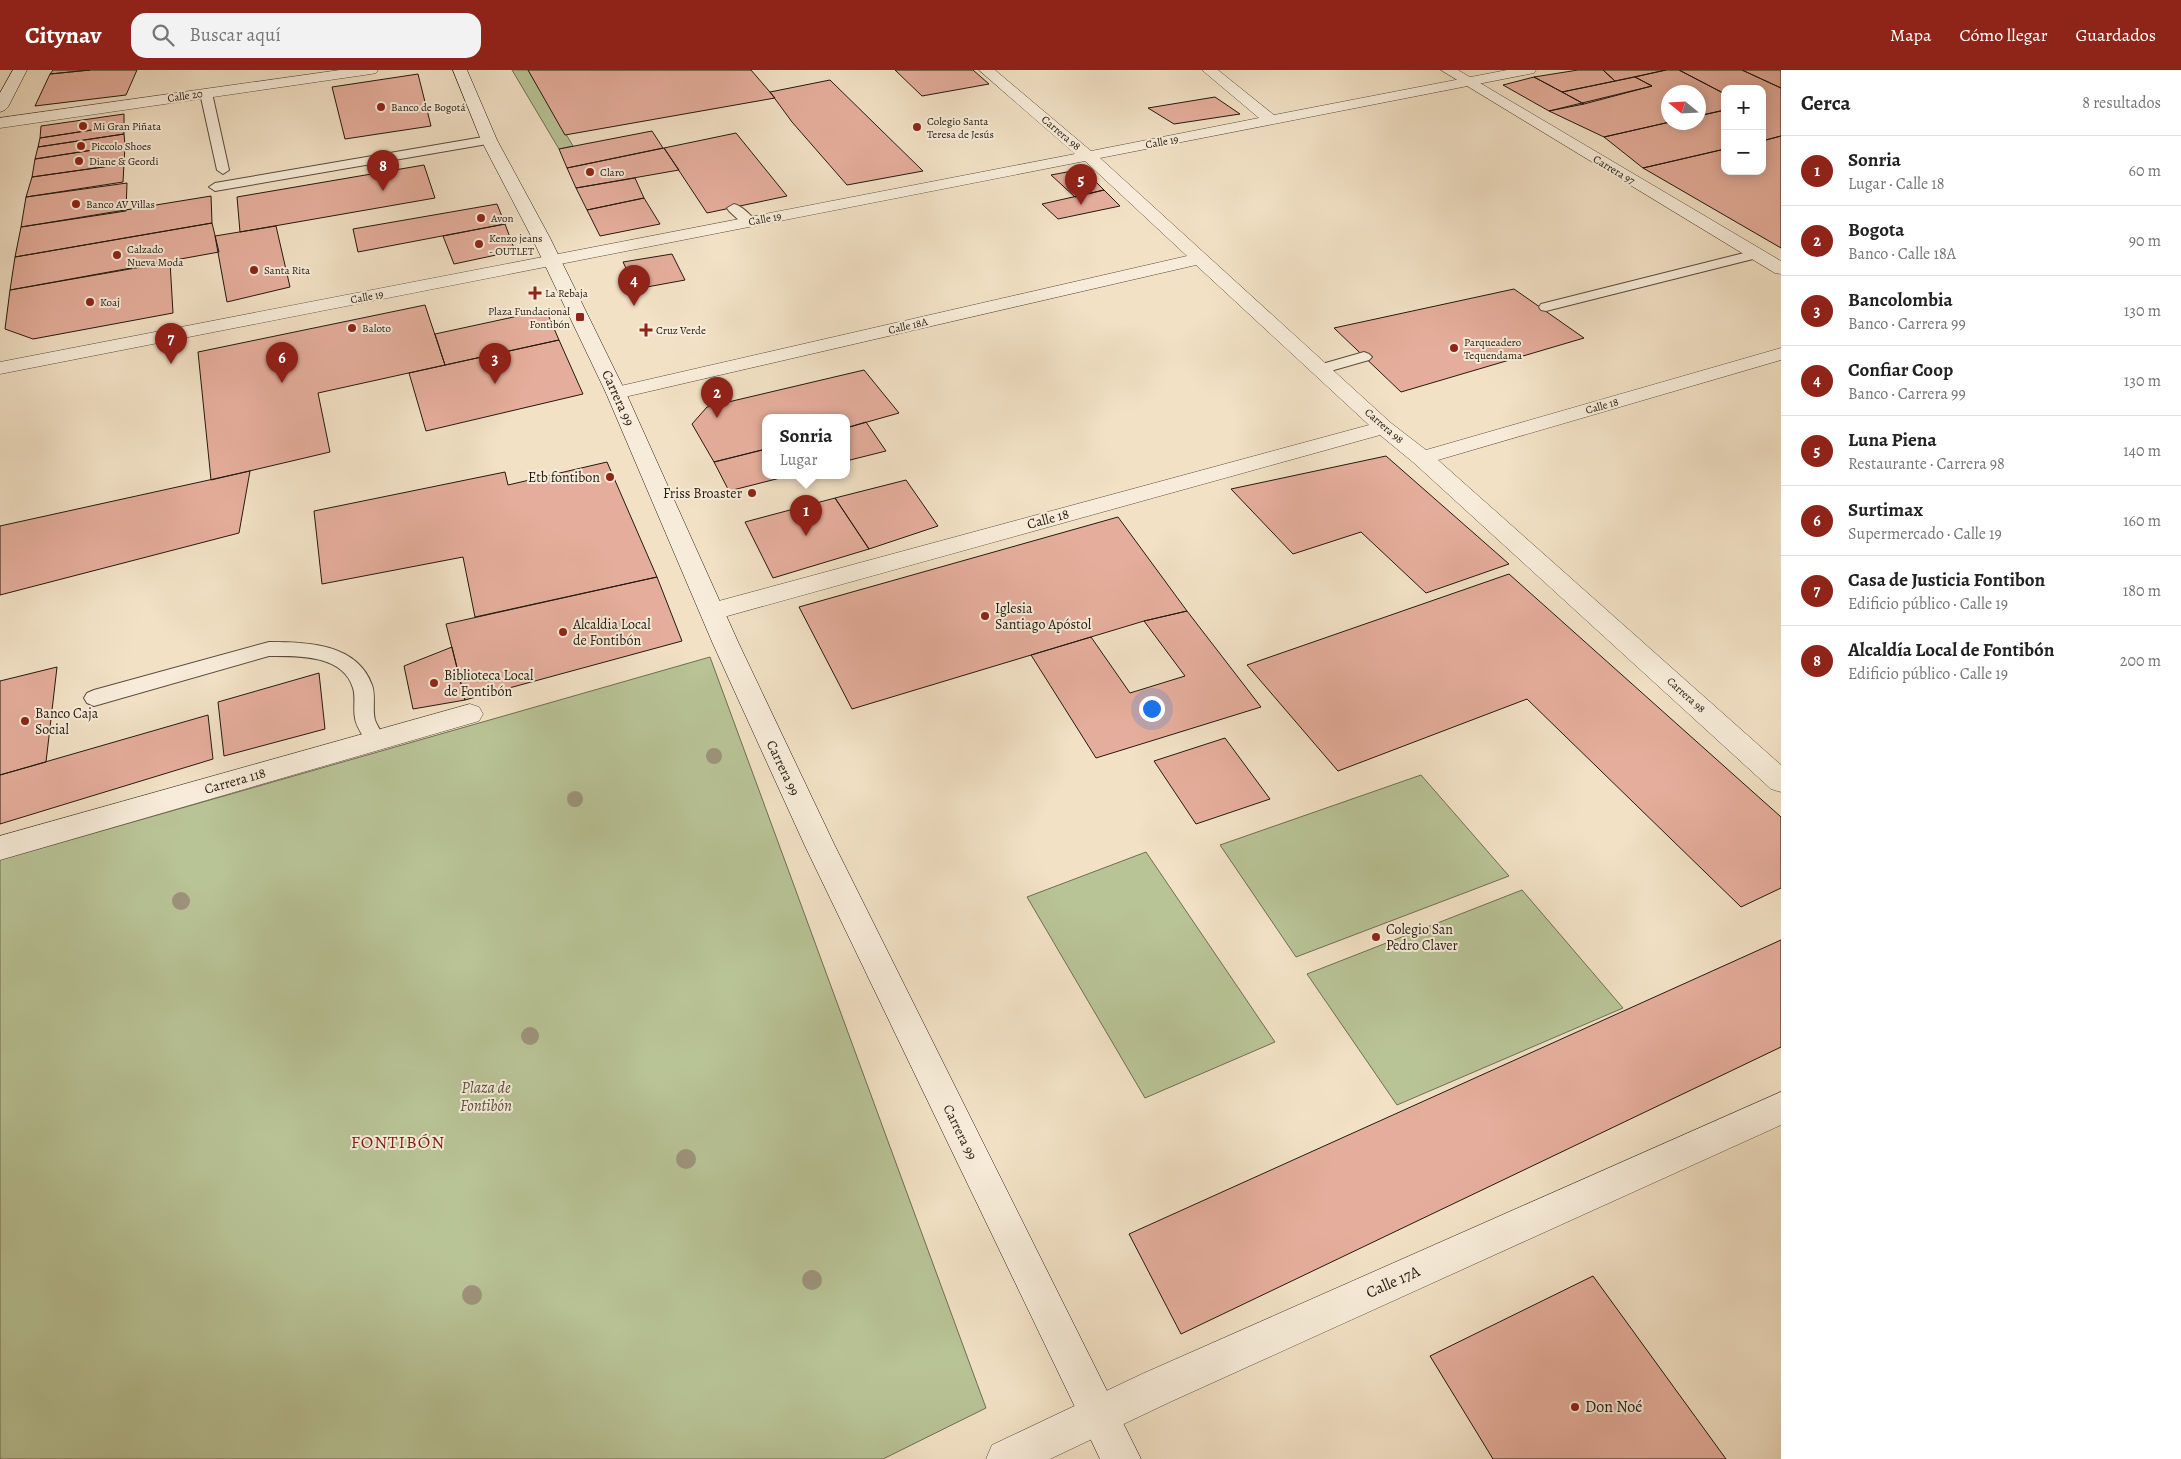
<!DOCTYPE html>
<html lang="es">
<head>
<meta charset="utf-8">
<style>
	body { margin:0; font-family:Alegreya,serif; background:#f2f2f2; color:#222 }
	.controls { position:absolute; right:15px; top:15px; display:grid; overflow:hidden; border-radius:10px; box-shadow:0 2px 12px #0003 }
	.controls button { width:45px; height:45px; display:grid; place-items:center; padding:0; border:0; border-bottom:1px solid #e0e0e0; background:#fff; color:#222; font:25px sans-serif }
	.compass { position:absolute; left:1661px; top:15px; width:45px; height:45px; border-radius:50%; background:#fff; box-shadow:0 2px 12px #0003; rotate:288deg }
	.you { position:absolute; left:1151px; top:638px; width:18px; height:18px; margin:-12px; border:4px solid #fff; border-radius:50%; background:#1a73e8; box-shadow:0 0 0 8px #1a73e833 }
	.badge { display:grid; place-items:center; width:32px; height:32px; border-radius:50%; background:#8f2418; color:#fff; font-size:16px; font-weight:700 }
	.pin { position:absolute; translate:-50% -41px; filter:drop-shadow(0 1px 2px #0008) }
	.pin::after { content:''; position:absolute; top:26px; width:18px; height:15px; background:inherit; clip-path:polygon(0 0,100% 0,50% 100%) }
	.popup { position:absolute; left:762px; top:344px; width:88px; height:65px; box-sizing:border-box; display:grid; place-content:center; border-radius:10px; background:#fff; filter:drop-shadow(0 1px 4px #0005); font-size:16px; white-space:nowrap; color:#767676 }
	.popup b { font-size:19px; color:#222 }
	.popup::after { content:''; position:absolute; left:50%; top:100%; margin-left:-10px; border:10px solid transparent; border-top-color:#fff }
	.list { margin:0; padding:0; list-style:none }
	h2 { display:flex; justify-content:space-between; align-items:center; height:65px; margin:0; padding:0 20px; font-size:21px }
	h2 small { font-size:16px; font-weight:400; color:#767676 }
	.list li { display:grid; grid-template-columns:32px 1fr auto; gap:15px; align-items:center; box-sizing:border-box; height:70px; padding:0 20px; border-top:1px solid #e0e0e0 }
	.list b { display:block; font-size:19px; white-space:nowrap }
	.list p { margin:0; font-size:16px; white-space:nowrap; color:#767676 }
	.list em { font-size:16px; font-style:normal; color:#767676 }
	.icon { flex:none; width:28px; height:28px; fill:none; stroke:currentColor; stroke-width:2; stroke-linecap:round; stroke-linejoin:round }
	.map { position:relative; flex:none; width:1781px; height:1389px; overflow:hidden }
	header { display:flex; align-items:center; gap:30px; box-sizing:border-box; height:70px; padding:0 25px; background:#8f2418; color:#fff }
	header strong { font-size:24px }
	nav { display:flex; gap:28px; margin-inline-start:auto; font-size:18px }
	.search { width:350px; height:45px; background:#f2f2f2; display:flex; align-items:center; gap:12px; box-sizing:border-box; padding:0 18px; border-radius:15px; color:#767676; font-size:19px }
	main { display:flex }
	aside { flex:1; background:#fff }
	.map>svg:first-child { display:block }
</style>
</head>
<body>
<header>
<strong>Citynav</strong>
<div class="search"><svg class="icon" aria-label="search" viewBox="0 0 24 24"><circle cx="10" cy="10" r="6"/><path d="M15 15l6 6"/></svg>Buscar aquí</div>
<nav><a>Mapa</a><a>Cómo llegar</a><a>Guardados</a></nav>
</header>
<main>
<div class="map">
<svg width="1781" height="1389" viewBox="0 0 1781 1389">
	<rect width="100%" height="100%" fill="#f2e1c5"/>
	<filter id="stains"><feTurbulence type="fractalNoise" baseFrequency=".004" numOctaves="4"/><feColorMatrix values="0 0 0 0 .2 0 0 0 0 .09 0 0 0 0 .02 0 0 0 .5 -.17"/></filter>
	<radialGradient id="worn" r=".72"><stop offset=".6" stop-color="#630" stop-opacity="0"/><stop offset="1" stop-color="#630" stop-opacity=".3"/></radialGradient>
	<!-- green -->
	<path fill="#b8c396" stroke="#6e6e53" d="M 512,0 L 528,0 L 573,76 L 559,79 Z
		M 710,587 L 986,1338 L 883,1389 L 0,1389 L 0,790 Z
		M 1421,705 L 1509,806 L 1296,887 L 1220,775 Z
		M 1146,782 L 1275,972 L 1145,1028 L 1027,827 Z
		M 1522,820 L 1623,938 L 1397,1035 L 1307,904 Z"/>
	<!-- building -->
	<path fill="#e5ae9c" stroke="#241910" d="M 53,0 L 90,0 L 50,4 Z
		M 90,0 L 137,0 L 126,25 L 35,36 L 50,4 Z
		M 528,0 L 751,0 L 775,28 L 565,65 Z
		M 895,0 L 973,0 L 989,14 L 922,26 Z
		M 1578,0 L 1603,0 L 1615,11 L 1562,22 L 1534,7 Z
		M 1603,0 L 1666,0 L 1615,11 Z
		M 1666,0 L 1679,0 L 1725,24 L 1725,40 L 1698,46 L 1698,22 L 1668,22 L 1670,52 L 1604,67 L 1549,41 L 1652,16 L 1635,7 Z
		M 1679,0 L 1742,0 L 1781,18 L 1781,66 L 1762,71 L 1762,19 L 1725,19 L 1725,24 Z
		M 1742,0 L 1781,0 L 1781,18 Z
		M 418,4 L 431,56 L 345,69 L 332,17 Z
		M 1534,7 L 1562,22 L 1584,34 L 1549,41 L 1503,15 Z
		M 1635,7 L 1652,16 L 1584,34 L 1562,22 Z
		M 830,10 L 923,101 L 847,115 L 792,52 L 770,22 Z
		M 1215,27 L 1240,44 L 1174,54 L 1148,38 Z
		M 1725,40 L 1725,79 L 1643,98 L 1604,67 L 1670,52 L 1698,52 L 1698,46 Z
		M 124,44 L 124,55 L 40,68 L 41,56 Z
		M 124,55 L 124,64 L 38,77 L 40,68 Z
		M 652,61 L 663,78 L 567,98 L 559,79 Z
		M 736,63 L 787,126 L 707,143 L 664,78 Z
		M 124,64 L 125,75 L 35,89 L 38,77 Z
		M 1781,66 L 1781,178 L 1643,98 L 1725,79 L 1725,101 L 1762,101 L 1762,71 Z
		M 125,75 L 124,94 L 32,107 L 35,89 Z
		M 664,78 L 679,100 L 576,118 L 567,98 Z
		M 124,94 L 123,112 L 26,127 L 32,107 Z
		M 424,95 L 435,128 L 240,162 L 237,127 Z
		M 1083,99 L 1104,120 L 1075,127 L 1051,105 Z
		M 635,108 L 644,128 L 587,140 L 576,118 Z
		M 127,113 L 126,141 L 21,157 L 26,127 Z
		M 1104,120 L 1120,136 L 1058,149 L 1042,134 Z
		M 211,126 L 212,153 L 15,187 L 21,157 Z
		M 644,128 L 660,154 L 600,166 L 587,140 Z
		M 497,134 L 505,154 L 358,182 L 353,159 Z
		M 212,153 L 219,182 L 10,220 L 15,187 Z
		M 505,154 L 515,181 L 454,194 L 443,166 Z
		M 276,156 L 290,217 L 227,232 L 215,166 Z
		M 672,184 L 685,210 L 636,219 L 623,192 Z
		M 170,192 L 173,243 L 33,269 L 5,259 L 10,220 Z
		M 1514,219 L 1584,268 L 1401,322 L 1334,258 Z
		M 425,235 L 445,295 L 318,323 L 330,382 L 211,410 L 198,282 Z
		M 546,240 L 559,270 L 445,295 L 435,264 Z
		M 559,270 L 583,324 L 426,361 L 409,303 Z
		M 864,300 L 899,343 L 846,358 L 846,347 L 766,347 L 766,379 L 714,392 L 692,354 L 707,337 Z
		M 866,352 L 886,381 L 846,391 L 846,358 Z
		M 766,379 L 766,405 L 792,405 L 729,421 L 714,392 Z
		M 1386,386 L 1509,494 L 1426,523 L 1361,462 L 1293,484 L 1231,419 Z
		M 607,392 L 657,507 L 475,547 L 463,487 L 322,514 L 314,441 L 505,402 L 508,415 Z
		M 250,401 L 239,463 L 0,525 L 0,456 Z
		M 906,410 L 938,456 L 869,479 L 835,428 Z
		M 835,428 L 869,479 L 773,508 L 745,452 Z
		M 1118,447 L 1187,541 L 1144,551 L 852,639 L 799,537 Z
		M 1509,504 L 1781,747 L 1781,818 L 1741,837 L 1527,629 L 1338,701 L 1247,595 Z
		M 657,507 L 682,571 L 465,630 L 446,554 Z
		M 1187,541 L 1261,637 L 1096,688 L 1031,585 L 1091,567 L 1130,623 L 1185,606 L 1144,551 Z
		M 452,577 L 465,630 L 413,639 L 404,596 Z
		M 57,597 L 46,692 L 0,705 L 0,611 Z
		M 319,603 L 325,659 L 224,686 L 218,632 Z
		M 208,645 L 213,689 L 0,754 L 0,705 Z
		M 1225,668 L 1270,729 L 1196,754 L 1154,691 Z
		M 1781,870 L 1781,977 L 1181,1264 L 1129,1164 Z
		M 1593,1206 L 1726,1389 L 1493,1389 L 1430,1286 Z"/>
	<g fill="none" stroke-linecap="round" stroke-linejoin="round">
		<defs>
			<path id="service" d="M 206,20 L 212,23 L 229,100 L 223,104 L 217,100 L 200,23 Z
				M 489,66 L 495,70 L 493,73 L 215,121 L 209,117 L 215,113 Z
				M 734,134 C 742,136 751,145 756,152 L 754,155 L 744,155 L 729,141 L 727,138 Z
				M 1756,180 L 1763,184 L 1761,187 L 1546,241 L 1541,240 L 1539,237 L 1541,234 Z
				M 1364,282 L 1369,284 L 1372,287 L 1369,290 L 1320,304 L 1315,302 L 1312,299 L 1315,296 Z
				M 269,572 C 306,572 357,573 372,615 C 376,626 372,639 375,650 C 377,656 383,664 386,670 L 383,676 L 376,678 L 369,676 C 364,667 356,657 355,648 C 353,639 356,627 353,618 C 343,584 296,586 269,586 L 94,636 L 87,633 L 84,628 L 87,623 L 94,620 Z"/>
			<path id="minor" d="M 340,0 L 378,0 L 376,3 L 371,4 L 0,58 L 0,48 Z
				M 979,0 L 995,0 L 1091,81 L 1259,48 L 1202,0 L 1218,0 L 1274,45 L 1507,0 L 1536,0 L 1534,3 L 1529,4 L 1100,88 L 1391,353 L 1426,380 L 1781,278 L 1781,290 L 1438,390 L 1781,695 L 1781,722 L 1771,719 L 1414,393 L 1380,365 L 713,550 L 704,547 L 701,541 L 704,535 L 1369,355 L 1196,195 L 616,329 L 609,327 L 606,323 L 609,319 L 616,317 L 1187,186 L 1085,91 L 0,304 L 0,292 L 1075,84 Z
				M 470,634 L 479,637 L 483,644 L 479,651 L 0,790 L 0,766 Z
				M 1781,1022 L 1781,1055 L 1170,1332 L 1050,1389 L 986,1389 L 992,1375 L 1142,1304 Z"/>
			<path id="tertiary" d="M 1441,0 L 1458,0 L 1781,191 L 1781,204 L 1775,203 Z"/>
			<path id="secondary" d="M 13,0 L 27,0 L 8,37 L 5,40 L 0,42 L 0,23 Z
				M 453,0 L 467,0 L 497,70 L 550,168 L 626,323 L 739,574 L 835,776 L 1141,1389 L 1100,1389 L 805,776 L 713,574 L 606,323 L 532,168 L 481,70 Z"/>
		</defs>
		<!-- service casing -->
		<use href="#service" stroke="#584b3d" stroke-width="2"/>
		<!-- minor casing -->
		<use href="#minor" stroke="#584b3d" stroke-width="1"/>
		<!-- tertiary casing -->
		<use href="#tertiary" stroke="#584b3d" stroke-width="1"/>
		<!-- secondary casing -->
		<use href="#secondary" stroke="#241910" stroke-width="1"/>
		<!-- service -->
		<use href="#service" fill="#f7ecd9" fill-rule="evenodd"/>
		<!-- minor -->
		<use href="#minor" fill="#f7ecd9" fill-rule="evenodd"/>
		<!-- tertiary -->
		<use href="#tertiary" fill="#f7ecd9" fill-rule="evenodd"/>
		<!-- secondary -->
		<use href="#secondary" fill="#f7ecd9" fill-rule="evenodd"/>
	</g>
	<!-- trees -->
	<g fill="#9d937b">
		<circle cx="714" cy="686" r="8"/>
		<circle cx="575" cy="729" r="8"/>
		<circle cx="181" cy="831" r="9"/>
		<circle cx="530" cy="966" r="9"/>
		<circle cx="686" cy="1089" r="10"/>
		<circle cx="812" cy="1210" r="10"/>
		<circle cx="472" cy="1225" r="10"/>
	</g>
	<!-- markers -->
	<g fill="#8f2418" stroke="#f7ecd9" stroke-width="2">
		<circle cx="381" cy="37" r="5"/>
		<circle cx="83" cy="56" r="5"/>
		<circle cx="917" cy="57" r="5"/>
		<circle cx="81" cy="76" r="5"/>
		<circle cx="79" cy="91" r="5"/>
		<circle cx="590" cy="102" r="5"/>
		<circle cx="76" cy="134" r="5"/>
		<circle cx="481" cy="148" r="5"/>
		<circle cx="479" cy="174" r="5"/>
		<circle cx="117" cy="185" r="5"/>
		<circle cx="254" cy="200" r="5"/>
		<path d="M532.5 215.5h5v5h5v5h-5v5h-5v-5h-5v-5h5z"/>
		<circle cx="90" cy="232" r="5"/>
		<rect x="575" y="242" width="10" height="10" rx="2.5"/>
		<circle cx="352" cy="258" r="5"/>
		<path d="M643.5 252.5h5v5h5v5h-5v5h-5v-5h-5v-5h5z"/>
		<circle cx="1454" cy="278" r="5"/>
		<circle cx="610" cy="407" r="5"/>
		<circle cx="752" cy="423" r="5"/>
		<circle cx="985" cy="546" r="5"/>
		<circle cx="563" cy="562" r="5"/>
		<circle cx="434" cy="613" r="5"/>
		<circle cx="25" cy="651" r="5"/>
		<circle cx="1376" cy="867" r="5"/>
		<circle cx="1575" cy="1337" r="5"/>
	</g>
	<g text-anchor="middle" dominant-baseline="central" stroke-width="4" stroke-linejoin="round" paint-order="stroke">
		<!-- far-street labels -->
		<g font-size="11" fill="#241910" stroke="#f7ecd9">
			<text transform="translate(185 26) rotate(-8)">Calle 20</text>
			<text transform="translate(1061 63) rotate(40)">Carrera 98</text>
			<text transform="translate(1162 72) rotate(-11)">Calle 19</text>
			<text transform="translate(1614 100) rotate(31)">Carrera 97</text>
			<text transform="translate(765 149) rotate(-11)">Calle 19</text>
			<text transform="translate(367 227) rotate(-11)">Calle 19</text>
			<text transform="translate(908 256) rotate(-13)">Calle 18A</text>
			<text transform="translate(1602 336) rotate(-16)">Calle 18</text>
			<text transform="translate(1384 356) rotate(41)">Carrera 98</text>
			<text transform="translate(1686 625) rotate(42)">Carrera 98</text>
		</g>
		<!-- far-poi labels -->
		<g font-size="11" fill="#241910" stroke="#f7ecd9" text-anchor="start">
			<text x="391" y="37">Banco de Bogotá</text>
			<text x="927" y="51">Colegio Santa<tspan x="927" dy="13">Teresa de Jesús</tspan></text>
			<text x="93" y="56">Mi Gran Piñata</text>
			<text x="91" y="76">Piccolo Shoes</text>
			<text x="89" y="91">Diane &amp; Geordi</text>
			<text x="600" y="102">Claro</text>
			<text x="86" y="134">Banco AV Villas</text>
			<text x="491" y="148">Avon</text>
			<text x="489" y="168">Kenzo jeans<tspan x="489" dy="13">- OUTLET</tspan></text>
			<text x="127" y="179">Calzado<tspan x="127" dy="13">Nueva Moda</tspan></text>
			<text x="264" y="200">Santa Rita</text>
			<text x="545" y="223">La Rebaja</text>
			<text x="100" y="232">Koaj</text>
			<text x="570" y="241" text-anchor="end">Plaza Fundacional<tspan x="570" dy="13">Fontibón</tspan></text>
			<text x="362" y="258">Baloto</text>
			<text x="656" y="260">Cruz Verde</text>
			<text x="1464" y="272">Parqueadero<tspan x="1464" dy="13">Tequendama</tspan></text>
		</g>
		<!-- street labels -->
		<g font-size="14" fill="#241910" stroke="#f7ecd9">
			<text transform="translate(618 328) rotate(66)">Carrera 99</text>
			<text transform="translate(1048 449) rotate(-15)">Calle 18</text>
			<text transform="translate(783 698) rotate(65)">Carrera 99</text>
			<text transform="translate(235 711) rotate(-16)">Carrera 118</text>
			<text transform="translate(960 1062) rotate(64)">Carrera 99</text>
		</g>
		<!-- poi labels -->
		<g font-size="14" fill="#241910" stroke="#f7ecd9" text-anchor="start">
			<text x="600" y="407" text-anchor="end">Etb fontibon</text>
			<text x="742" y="423" text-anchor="end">Friss Broaster</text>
			<text x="995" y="538">Iglesia<tspan x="995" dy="16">Santiago Apóstol</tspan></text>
			<text x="573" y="554">Alcaldia Local<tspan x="573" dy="16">de Fontibón</tspan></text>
			<text x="444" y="605">Biblioteca Local<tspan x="444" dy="16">de Fontibón</tspan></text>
			<text x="35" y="643">Banco Caja<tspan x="35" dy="16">Social</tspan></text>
			<text x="1386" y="859">Colegio San<tspan x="1386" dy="16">Pedro Claver</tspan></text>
		</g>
		<!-- near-park labels -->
		<g font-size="16" font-style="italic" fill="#58543f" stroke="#f7ecd9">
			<text x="486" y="1018">Plaza de<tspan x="486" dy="18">Fontibón</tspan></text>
		</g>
		<!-- near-street labels -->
		<g font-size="16" fill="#241910" stroke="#f7ecd9">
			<text transform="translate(1393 1212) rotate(-24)">Calle 17A</text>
		</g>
		<!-- near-poi labels -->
		<g font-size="16" fill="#241910" stroke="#f7ecd9" text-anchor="start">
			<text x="1585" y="1337">Don Noé</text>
		</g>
		<!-- near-neighbourhood labels -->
		<g font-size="18" letter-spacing="1" fill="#7a1f14" stroke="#f7ecd9">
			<text x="398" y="1072">FONTIBÓN</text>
		</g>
	</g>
	<rect width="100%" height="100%" filter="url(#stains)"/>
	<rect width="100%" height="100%" fill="url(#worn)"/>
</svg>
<div class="controls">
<button>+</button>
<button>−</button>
</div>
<svg class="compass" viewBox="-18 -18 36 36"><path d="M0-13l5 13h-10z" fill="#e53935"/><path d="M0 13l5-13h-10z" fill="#767676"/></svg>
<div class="you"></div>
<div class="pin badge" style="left:806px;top:466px">1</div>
<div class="popup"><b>Sonria</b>Lugar</div>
<div class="pin badge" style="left:717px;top:348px">2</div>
<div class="pin badge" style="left:495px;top:314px">3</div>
<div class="pin badge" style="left:634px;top:236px">4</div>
<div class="pin badge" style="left:1081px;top:135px">5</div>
<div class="pin badge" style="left:282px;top:313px">6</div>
<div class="pin badge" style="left:171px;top:294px">7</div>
<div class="pin badge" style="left:383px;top:121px">8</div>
</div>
<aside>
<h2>Cerca<small>8 resultados</small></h2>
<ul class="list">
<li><span class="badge">1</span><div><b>Sonria</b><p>Lugar · Calle 18</p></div><em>60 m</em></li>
<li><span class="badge">2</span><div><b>Bogota</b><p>Banco · Calle 18A</p></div><em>90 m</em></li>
<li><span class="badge">3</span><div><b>Bancolombia</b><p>Banco · Carrera 99</p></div><em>130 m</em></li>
<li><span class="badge">4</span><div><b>Confiar Coop</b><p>Banco · Carrera 99</p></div><em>130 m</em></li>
<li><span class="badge">5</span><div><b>Luna Piena</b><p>Restaurante · Carrera 98</p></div><em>140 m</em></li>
<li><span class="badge">6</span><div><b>Surtimax</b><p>Supermercado · Calle 19</p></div><em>160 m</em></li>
<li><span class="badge">7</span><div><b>Casa de Justicia Fontibon</b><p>Edificio público · Calle 19</p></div><em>180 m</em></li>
<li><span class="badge">8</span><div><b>Alcaldía Local de Fontibón</b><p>Edificio público · Calle 19</p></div><em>200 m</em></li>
</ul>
</aside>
</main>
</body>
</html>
